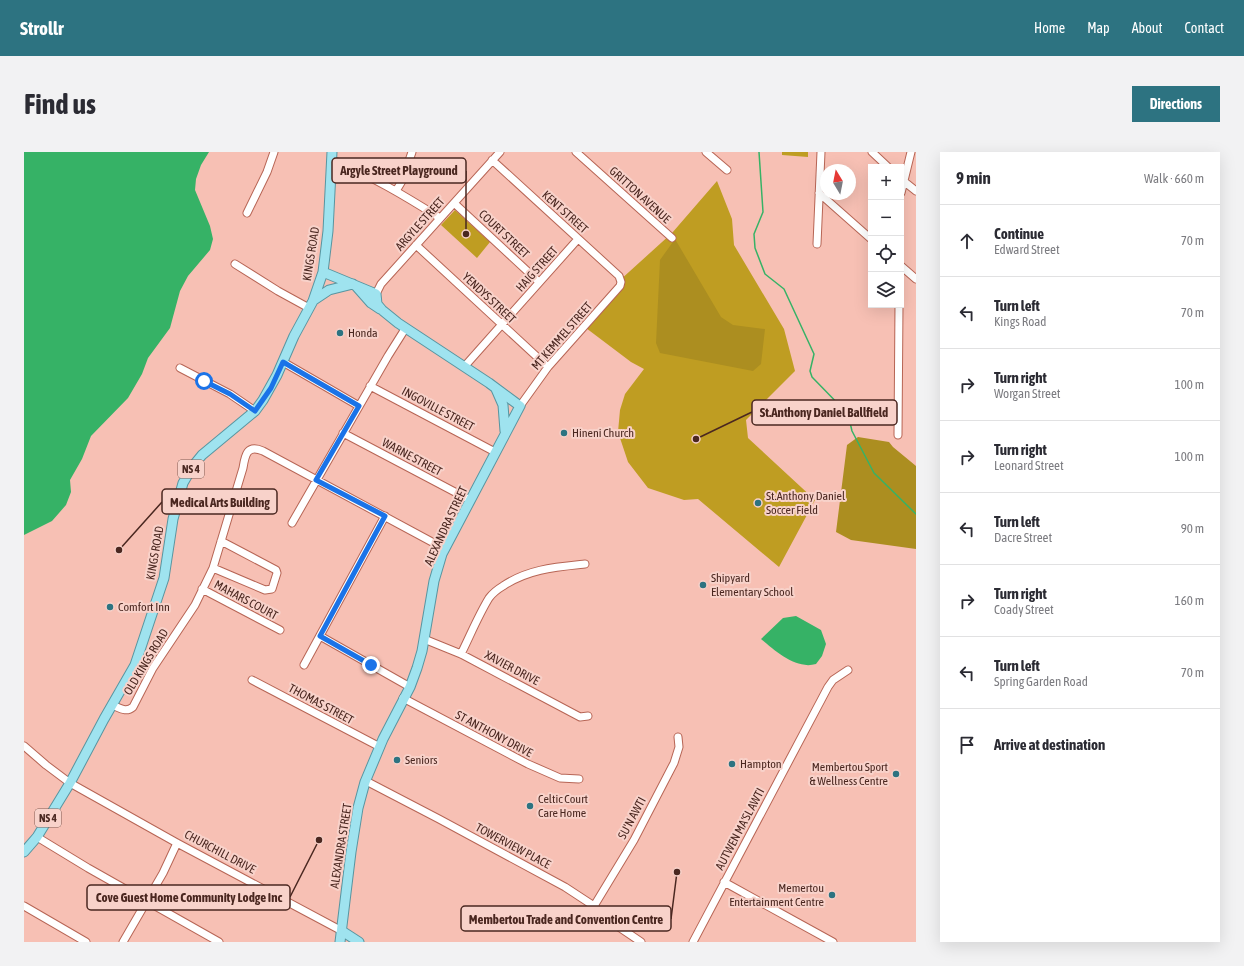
<!DOCTYPE html>
<html lang="en">
<head>
<meta charset="utf-8">
<style>
	body { margin:0; font-family:"Asap Condensed",sans-serif; background:#f2f2f3; color:#2b2b33 }
	.controls { position:absolute; right:12px; top:12px; display:grid; overflow:hidden; border-radius:0px; box-shadow:0 4px 16px #0002 }
	.controls button { width:36px; height:36px; display:grid; place-items:center; padding:0; border:0; border-bottom:1px solid #e1e1e2; background:#fff; color:#2b2b33; font:20px sans-serif }
	.compass { position:absolute; left:796px; top:12px; width:36px; height:36px; border-radius:50%; background:#fff; box-shadow:0 4px 16px #0002; rotate:350deg }
	.stop { position:absolute; width:12px; height:12px; margin:-9px; border:3px solid #1a73e8; border-radius:50%; background:#fff }
	.stop.end { background:#1a73e8; border-color:#fff; box-shadow:0 1px 4px #0008 }
	.list { margin:0; padding:0; list-style:none }
	h2 { display:flex; justify-content:space-between; align-items:center; height:52px; margin:0; padding:0 16px; font-size:17px }
	h2 small { font-size:13px; font-weight:400; color:#7c7c81 }
	.list li { display:grid; grid-template-columns:26px 1fr auto; gap:12px; align-items:center; box-sizing:border-box; height:72px; padding:0 16px; border-top:1px solid #e1e1e2 }
	.list b { display:block; font-size:15px; white-space:nowrap }
	.list p { margin:0; font-size:13px; white-space:nowrap; color:#7c7c81 }
	.list em { font-size:13px; font-style:normal; color:#7c7c81 }
	.icon { flex:none; width:22px; height:22px; fill:none; stroke:currentColor; stroke-width:2; stroke-linecap:round; stroke-linejoin:round }
	.map { position:relative; flex:none; width:892px; height:790px; overflow:hidden; border-radius:0px }
	header { display:flex; align-items:center; gap:24px; box-sizing:border-box; height:56px; padding:0 20px; background:#2d7381; color:#fff }
	header strong { font-size:19px }
	nav { display:flex; gap:22px; margin-inline-start:auto; font-size:14px }
	.intro { display:flex; align-items:center; justify-content:space-between; box-sizing:border-box; height:96px; padding:0 24px }
	h1 { margin:0; font-size:28px }
	.button { padding:10px 18px; border-radius:0px; background:#2d7381; color:#fff; font-size:14px; font-weight:700 }
	main { display:flex; gap:24px; padding:0 24px }
	aside { flex:1; background:#fff; border-radius:0px; box-shadow:0 4px 16px #0002 }
	.map>svg:first-child { display:block }
</style>
</head>
<body>
<header>
<strong>Strollr</strong>
<nav><a>Home</a><a>Map</a><a>About</a><a>Contact</a></nav>
</header>
<div class="intro"><h1>Find us</h1><a class="button">Directions</a></div>
<main>
<div class="map">
<svg width="892" height="790" viewBox="0 0 892 790">
	<rect width="100%" height="100%" fill="#f7c0b4"/>
	<!-- green -->
	<path fill="#bf9d22" d="M 758,0 L 784,0 L 784,5 L 758,3 Z
		M 693,29 L 708,67 L 710,93 L 760,177 L 771,219 L 722,268 L 724,286 L 791,348 L 755,415 L 674,347 L 660,348 L 624,336 L 604,310 L 594,280 L 596,258 L 601,242 L 620,217 L 607,210 L 558,173 L 595,129 L 648,81 Z
		M 431,58 L 466,90 L 453,106 L 417,73 Z"/>
	<!-- forest -->
	<path fill="#ac8e20" d="M 651,87 L 697,165 L 709,173 L 741,177 L 737,212 L 729,219 L 636,201 L 632,191 L 636,108 Z
		M 834,285 L 865,290 L 869,295 L 892,314 L 892,397 L 827,388 L 812,380 L 823,293 Z"/>
	<!-- water -->
	<path fill="#36b266" d="M 0,0 L 185,0 L 177,13 L 172,27 L 171,38 L 186,74 L 189,87 L 186,98 L 164,124 L 156,139 L 146,176 L 124,206 L 118,222 L 104,246 L 67,284 L 58,307 L 46,328 L 47,340 L 42,353 L 28,369 L 0,383 Z
		M 772,464 L 797,478 L 802,492 L 798,504 L 792,512 C 772,518 751,499 737,487 L 759,466 Z"/>
	<g fill="none" stroke-linecap="round" stroke-linejoin="round">
		<!-- stream -->
		<path stroke="#36b266" stroke-width="1.5" d="M 735,0 L 739,60 L 730,82 L 731,96 L 741,122 L 760,137 L 790,202 L 786,219 L 788,225 L 824,262 L 828,279 L 850,321 L 892,362"/>
		<defs>
			<path id="minor" d="M 552,0 L 648,86
				M 682,0 L 703,18
				M 848,0 L 864,15
				M 308,8 C 346,23 381,44 416,66
				M 468,8 L 595,124 L 597,130 L 596,134 L 524,215 L 496,254
				M 877,27 L 892,39
				M 372,39 L 378,29 L 388,0
				M 795,41 L 847,87
				M 877,41 L 887,0
				M 430,51 L 515,130
				M 223,61 L 243,20 L 250,0
				M 793,92 L 797,0
				M 392,93 L 524,215
				M 211,112 L 254,139 L 285,156
				M 877,114 L 892,127
				M 352,142 L 357,132 L 476,0
				M 259,210 L 335,254
				M 440,215 L 554,87
				M 156,216 L 206,242 L 231,259
				M 346,234 L 471,300
				M 319,281 L 446,348
				M 874,283 L 875,153
				M 268,371 L 364,204 L 381,177
				M 189,416 L 241,438 L 248,437 L 253,421 L 252,418 L 197,389
				M 178,437 L 256,478
				M 296,484 L 386,535
				M 400,487 L 437,502 L 556,565 L 564,564
				M 437,502 C 446,484 454,464 465,446 C 468,442 474,437 479,434 C 504,417 532,415 561,412
				M 280,513 L 361,364
				M 228,528 L 356,595
				M 379,546 L 504,612 L 536,626 L 555,627
				M 88,553 C 96,556 102,561 109,555 L 129,516 L 171,453 L 189,416 L 219,316 C 221,303 223,292 239,299 L 421,397
				M 0,594 L 22,613 L 46,631 L 153,691 L 318,779
				M 342,629 L 415,667 L 541,735 L 570,754 L 589,771 L 617,790
				M 13,685 L 64,716 L 195,790
				M 700,730 L 809,790
				M 0,754 L 62,790
				M 570,754 L 610,688 L 650,611 L 655,595 L 654,585
				M 99,790 L 139,721 L 153,691
				M 669,790 L 804,535 L 809,528 L 824,518"/>
			<path id="major" d="M 299,120 L 352,142 L 353,152 L 358,158 L 374,171 L 465,231 L 496,254 L 418,402 L 410,429 L 398,499 L 393,516 L 386,535 L 359,587 L 341,630 L 334,656 L 327,700 L 316,790
				M 332,134 L 347,151 L 356,157
				M 290,148 L 305,138 L 329,132
				M 472,237 L 479,253 L 481,279
				M 0,700 L 13,685 L 46,631 L 80,567 L 111,513 L 140,426 L 149,367 L 159,331 L 169,314 L 178,303 L 231,259 L 239,248 L 253,223 L 270,184 L 289,149 L 299,120 L 304,79 L 308,0
				M 318,779 L 335,790"/>
		</defs>
		<!-- minor casing -->
		<use href="#minor" stroke="#b76555" stroke-width="9"/>
		<!-- major casing -->
		<use href="#major" stroke="#5895a0" stroke-width="11"/>
		<!-- minor -->
		<use href="#minor" stroke="#fff" stroke-width="7"/>
		<!-- major -->
		<use href="#major" stroke="#9fe3ef" stroke-width="9"/>
	</g>
	<g fill="none" stroke-linecap="round" stroke-linejoin="round">
		<!-- route -->
		<path stroke="#1a73e8" stroke-width="5" d="M 180,229 L 206,242 L 231,259 L 247,236 L 259,210 L 335,254 L 292,328 L 361,364 L 296,484 L 347,513"/>
	</g>
	<!-- markers -->
	<g fill="#2d7381" stroke="#f8d2ca" stroke-width="1.5">
		<circle cx="316" cy="181" r="4"/>
		<circle cx="540" cy="281" r="4"/>
		<circle cx="734" cy="351" r="4"/>
		<circle cx="679" cy="433" r="4"/>
		<circle cx="86" cy="455" r="4"/>
		<circle cx="373" cy="608" r="4"/>
		<circle cx="708" cy="612" r="4"/>
		<circle cx="872" cy="622" r="4"/>
		<circle cx="506" cy="654" r="4"/>
		<circle cx="808" cy="743" r="4"/>
	</g>
	<g text-anchor="middle" dominant-baseline="central" stroke-width="4" stroke-linejoin="round" paint-order="stroke">
		<!-- shield labels -->
		<g fill="#f8d2ca" stroke="#7e5a53" stroke-width="1">
			<rect x="154" y="308" width="26" height="18" rx="3"/>
			<rect x="11" y="657" width="26" height="18" rx="3"/>
		</g>
		<g font-size="11" font-weight="bold" fill="#4a2720">
			<text x="167" y="317">NS 4</text>
			<text x="24" y="666">NS 4</text>
		</g>
		<!-- street labels -->
		<g font-size="12" fill="#4a2720" stroke="#f8d2ca">
			<text transform="translate(616 43) rotate(42)">GRITTON AVENUE</text>
			<text transform="translate(541 60) rotate(42)">KENT STREET</text>
			<text transform="translate(396 72) rotate(-48)">ARGYLE STREET</text>
			<text transform="translate(480 82) rotate(43)">COURT STREET</text>
			<text transform="translate(287 102) rotate(-81)">KINGS ROAD</text>
			<text transform="translate(513 117) rotate(-48)">HAIG STREET</text>
			<text transform="translate(465 146) rotate(43)">YENDYS STREET</text>
			<text transform="translate(538 184) rotate(-49)">MT KEMMEL STREET</text>
			<text transform="translate(414 257) rotate(28)">INGOVILLE STREET</text>
			<text transform="translate(388 305) rotate(28)">WARNE STREET</text>
			<text transform="translate(422 374) rotate(-65)">ALEXANDRA STREET</text>
			<text transform="translate(131 401) rotate(-80)">KINGS ROAD</text>
			<text transform="translate(222 448) rotate(28)">MAHARS COURT</text>
			<text transform="translate(122 510) rotate(-59)">OLD KINGS ROAD</text>
			<text transform="translate(488 516) rotate(28)">XAVIER DRIVE</text>
			<text transform="translate(297 552) rotate(28)">THOMAS STREET</text>
			<text transform="translate(470 582) rotate(28)">ST ANTHONY DRIVE</text>
			<text transform="translate(608 666) rotate(-62)">SU'N AWTI</text>
			<text transform="translate(716 677) rotate(-62)">AUTWEN MA'SL AWTI</text>
			<text transform="translate(317 694) rotate(-81)">ALEXANDRA STREET</text>
			<text transform="translate(489 694) rotate(28)">TOWERVIEW PLACE</text>
			<text transform="translate(196 700) rotate(28)">CHURCHILL DRIVE</text>
		</g>
		<!-- poi labels -->
		<g font-size="12" fill="#4a2720" stroke="#f8d2ca" text-anchor="start">
			<text x="324" y="181">Honda</text>
			<text x="548" y="281">Hineni Church</text>
			<text x="742" y="344">St.Anthony Daniel<tspan x="742" dy="14">Soccer Field</tspan></text>
			<text x="687" y="426">Shipyard<tspan x="687" dy="14">Elementary School</tspan></text>
			<text x="94" y="455">Comfort Inn</text>
			<text x="381" y="608">Seniors</text>
			<text x="716" y="612">Hampton</text>
			<text x="864" y="615" text-anchor="end">Membertou Sport<tspan x="864" dy="14">&amp; Wellness Centre</tspan></text>
			<text x="514" y="647">Celtic Court<tspan x="514" dy="14">Care Home</tspan></text>
			<text x="800" y="736" text-anchor="end">Memertou<tspan x="800" dy="14">Entertainment Centre</tspan></text>
		</g>
	</g>
	<!-- callouts -->
	<path fill="none" stroke="#4a2720" stroke-width="1.5" d="M442 82L442 19M672 287L728 260M95 398L138 350M295 688L266 745M653 720L647 767"/>
	<g fill="#4a2720" stroke="#f8d2ca" stroke-width="1.5">
		<circle cx="442" cy="82" r="4"/>
		<circle cx="672" cy="287" r="4"/>
		<circle cx="95" cy="398" r="4"/>
		<circle cx="295" cy="688" r="4"/>
		<circle cx="653" cy="720" r="4"/>
	</g>
	<g fill="#f8d2ca" stroke="#4a2720" stroke-width="1.5">
		<rect x="308" y="6" width="134" height="25" rx="4"/>
		<rect x="728" y="248" width="145" height="25" rx="4"/>
		<rect x="138" y="337" width="115" height="25" rx="4"/>
		<rect x="63" y="733" width="203" height="25" rx="4"/>
		<rect x="437" y="754" width="210" height="25" rx="4"/>
	</g>
	<g font-size="13" text-anchor="middle" font-weight="bold" fill="#4a2720">
		<text x="375" y="23">Argyle Street Playground</text>
		<text x="800" y="265">St.Anthony Daniel Ballfield</text>
		<text x="196" y="355">Medical Arts Building</text>
		<text x="165" y="750">Cove Guest Home Community Lodge Inc</text>
		<text x="542" y="772">Membertou Trade and Convention Centre</text>
	</g>
</svg>
<div class="controls">
<button>+</button>
<button>−</button>
<button><svg class="icon" aria-label="locate" viewBox="0 0 24 24"><circle cx="12" cy="12" r="6"/><path d="M12 2v4M12 18v4M2 12h4M18 12h4"/></svg></button>
<button><svg class="icon" aria-label="layers" viewBox="0 0 24 24"><path d="M12 4l9 5-9 5-9-5zM3 14l9 5 9-5"/></svg></button>
</div>
<svg class="compass" viewBox="-18 -18 36 36"><path d="M0-13l5 13h-10z" fill="#e53935"/><path d="M0 13l5-13h-10z" fill="#7c7c81"/></svg>
<div class="stop" style="left:180px;top:229px"></div>
<div class="stop end" style="left:347px;top:513px"></div>
</div>
<aside>
<h2>9 min<small>Walk · 660 m</small></h2>
<ul class="list">
<li><svg class="icon" aria-label="ahead" viewBox="0 0 24 24"><path d="M12 20V5M6 11l6-6 6 6"/></svg><div><b>Continue</b><p>Edward Street</p></div><em>70 m</em></li>
<li><svg class="icon" aria-label="left" viewBox="0 0 24 24"><path d="M17 20v-9H6M10 6l-5 5 5 5"/></svg><div><b>Turn left</b><p>Kings Road</p></div><em>70 m</em></li>
<li><svg class="icon" aria-label="right" viewBox="0 0 24 24"><path d="M7 20v-9h11M14 6l5 5-5 5"/></svg><div><b>Turn right</b><p>Worgan Street</p></div><em>100 m</em></li>
<li><svg class="icon" aria-label="right" viewBox="0 0 24 24"><path d="M7 20v-9h11M14 6l5 5-5 5"/></svg><div><b>Turn right</b><p>Leonard Street</p></div><em>100 m</em></li>
<li><svg class="icon" aria-label="left" viewBox="0 0 24 24"><path d="M17 20v-9H6M10 6l-5 5 5 5"/></svg><div><b>Turn left</b><p>Dacre Street</p></div><em>90 m</em></li>
<li><svg class="icon" aria-label="right" viewBox="0 0 24 24"><path d="M7 20v-9h11M14 6l5 5-5 5"/></svg><div><b>Turn right</b><p>Coady Street</p></div><em>160 m</em></li>
<li><svg class="icon" aria-label="left" viewBox="0 0 24 24"><path d="M17 20v-9H6M10 6l-5 5 5 5"/></svg><div><b>Turn left</b><p>Spring Garden Road</p></div><em>70 m</em></li>
<li><svg class="icon" aria-label="arrive" viewBox="0 0 24 24"><path d="M6 21V4h12l-3 4 3 4H6"/></svg><div><b>Arrive at destination</b></div></li>
</ul>
</aside>
</main>
</body>
</html>
